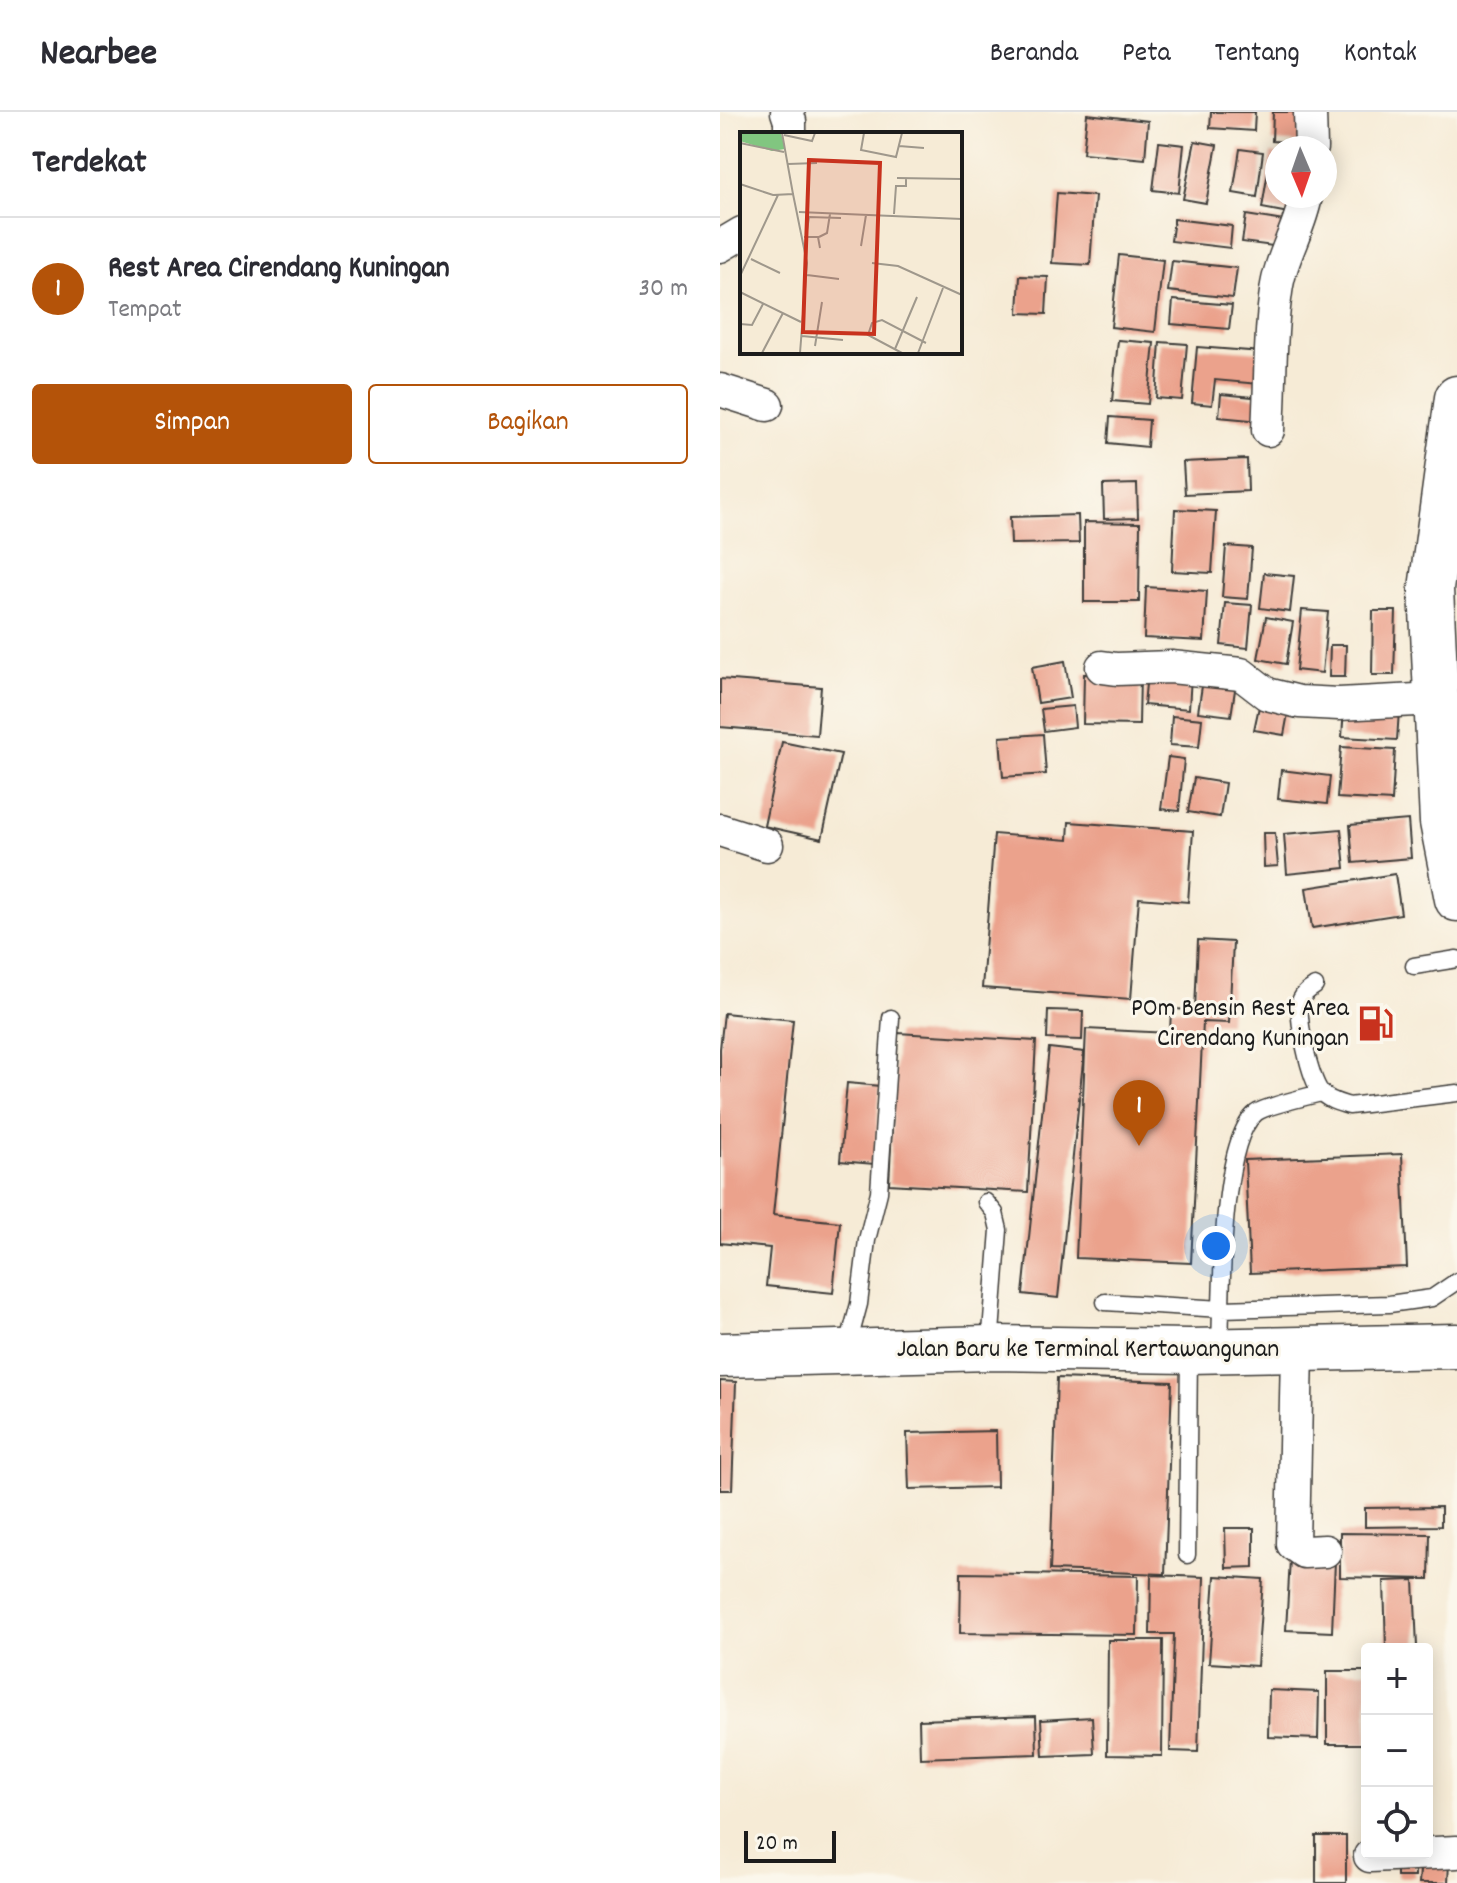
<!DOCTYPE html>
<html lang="id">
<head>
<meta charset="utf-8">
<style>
	body { margin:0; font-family:Dekko,sans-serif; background:#f7f7f7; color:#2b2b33 }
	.controls { position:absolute; right:24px; bottom:24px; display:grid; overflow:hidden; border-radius:8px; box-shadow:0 4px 20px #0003 }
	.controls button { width:72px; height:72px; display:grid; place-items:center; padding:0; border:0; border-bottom:2px solid #e1e1e2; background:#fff; color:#2b2b33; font:40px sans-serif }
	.compass { position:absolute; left:545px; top:24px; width:72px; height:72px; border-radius:50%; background:#fff; box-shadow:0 4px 20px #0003; rotate:178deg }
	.scale { position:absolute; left:24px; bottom:20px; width:92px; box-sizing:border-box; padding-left:8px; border:4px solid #1c1c1c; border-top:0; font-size:22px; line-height:28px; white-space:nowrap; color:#1c1c1c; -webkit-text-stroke:6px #fbf7ec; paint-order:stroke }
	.you { position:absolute; left:496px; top:1134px; width:28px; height:28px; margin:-20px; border:6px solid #fff; border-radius:50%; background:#1a73e8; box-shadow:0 0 0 12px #1a73e833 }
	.badge { display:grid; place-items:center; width:52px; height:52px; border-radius:50%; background:#b45309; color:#fff; font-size:26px; font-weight:700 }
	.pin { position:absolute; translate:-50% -66px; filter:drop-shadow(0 2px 4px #0008) }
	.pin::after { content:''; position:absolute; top:42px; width:28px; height:24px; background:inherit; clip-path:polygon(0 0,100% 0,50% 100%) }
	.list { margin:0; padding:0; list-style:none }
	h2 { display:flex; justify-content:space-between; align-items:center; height:104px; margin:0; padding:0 32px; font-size:34px }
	h2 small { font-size:26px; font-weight:400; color:#7c7c81 }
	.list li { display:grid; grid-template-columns:52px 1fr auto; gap:24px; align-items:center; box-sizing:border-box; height:144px; padding:0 32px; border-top:2px solid #e1e1e2 }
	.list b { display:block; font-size:30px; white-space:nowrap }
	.list p { margin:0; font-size:26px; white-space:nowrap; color:#7c7c81 }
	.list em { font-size:26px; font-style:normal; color:#7c7c81 }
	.actions { display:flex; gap:16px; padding:24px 32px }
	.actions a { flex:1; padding:18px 0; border:2px solid #b45309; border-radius:8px; text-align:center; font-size:28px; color:#b45309 }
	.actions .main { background:#b45309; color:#fff }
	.icon { flex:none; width:44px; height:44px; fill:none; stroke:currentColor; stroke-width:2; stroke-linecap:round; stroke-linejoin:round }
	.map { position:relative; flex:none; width:737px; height:1771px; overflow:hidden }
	header { display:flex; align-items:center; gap:48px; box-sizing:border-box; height:112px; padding:0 40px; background:#fff; border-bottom:2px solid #e1e1e2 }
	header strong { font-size:38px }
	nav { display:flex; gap:44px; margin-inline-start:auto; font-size:28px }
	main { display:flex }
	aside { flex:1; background:#fff }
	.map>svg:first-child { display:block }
</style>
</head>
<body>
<header>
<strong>Nearbee</strong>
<nav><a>Beranda</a><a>Peta</a><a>Tentang</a><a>Kontak</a></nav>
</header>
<main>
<aside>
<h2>Terdekat<small></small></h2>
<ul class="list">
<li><span class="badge">1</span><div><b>Rest Area Cirendang Kuningan</b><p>Tempat</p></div><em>30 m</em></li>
</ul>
<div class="actions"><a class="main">Simpan</a><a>Bagikan</a></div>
</aside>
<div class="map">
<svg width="737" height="1771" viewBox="0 0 737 1771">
	<rect width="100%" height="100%" fill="#fbf7ec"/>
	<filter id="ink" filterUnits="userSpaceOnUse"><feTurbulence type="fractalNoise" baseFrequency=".0125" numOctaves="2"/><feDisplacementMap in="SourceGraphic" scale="16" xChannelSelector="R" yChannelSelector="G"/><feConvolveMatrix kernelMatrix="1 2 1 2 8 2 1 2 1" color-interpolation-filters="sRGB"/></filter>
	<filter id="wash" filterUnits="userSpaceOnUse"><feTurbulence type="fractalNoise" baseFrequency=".006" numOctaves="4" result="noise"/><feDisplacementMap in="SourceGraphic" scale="32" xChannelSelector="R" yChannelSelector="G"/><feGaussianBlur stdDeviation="1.8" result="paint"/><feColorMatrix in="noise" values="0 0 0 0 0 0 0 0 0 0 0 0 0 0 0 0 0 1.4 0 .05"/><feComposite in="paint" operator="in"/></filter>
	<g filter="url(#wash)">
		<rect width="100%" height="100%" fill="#f6ebd6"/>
		<g id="blocks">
			<!-- building -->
			<path fill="#eba28c" d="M 491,0 L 535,0 L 534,19 L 490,16 Z
				M 553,0 L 583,0 L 582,31 L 552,29 Z
				M 367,2 L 428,9 L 425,47 L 363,41 Z
				M 475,29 L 497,33 L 486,91 L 463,87 Z
				M 439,30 L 464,33 L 459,81 L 433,78 Z
				M 520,37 L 543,40 L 537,85 L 513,81 Z
				M 551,41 L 557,42 L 557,84 L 577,84 L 574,102 L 542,96 Z
				M 337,81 L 375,84 L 370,153 L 332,151 Z
				M 526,103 L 564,109 L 561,135 L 522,130 Z
				M 454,107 L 512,114 L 510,136 L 451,129 Z
				M 399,143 L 443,148 L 435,220 L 391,215 Z
				M 452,149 L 517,156 L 513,186 L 448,179 Z
				M 300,164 L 328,165 L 326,202 L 298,201 Z
				M 453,188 L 512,193 L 509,217 L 451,212 Z
				M 398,228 L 434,231 L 428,292 L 392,289 Z
				M 440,230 L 467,232 L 462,288 L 436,286 Z
				M 477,235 L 542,240 L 539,272 L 495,268 L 492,293 L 472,291 Z
				M 501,282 L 543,286 L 541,309 L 499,305 Z
				M 390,305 L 429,308 L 427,335 L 388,331 Z
				M 527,347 L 528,379 L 465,382 L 463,350 Z
				M 417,372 L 418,406 L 384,407 L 383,373 Z
				M 455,397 L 496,399 L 492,461 L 452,459 Z
				M 358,403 L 359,431 L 291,432 L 290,405 Z
				M 364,410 L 420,411 L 419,490 L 364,490 Z
				M 506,434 L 532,436 L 528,487 L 502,485 Z
				M 544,461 L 574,464 L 570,500 L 540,496 Z
				M 426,475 L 487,479 L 484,529 L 424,526 Z
				M 505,491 L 532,493 L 528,536 L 501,533 Z
				M 582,498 L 608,500 L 602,561 L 576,558 Z
				M 653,499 L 676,499 L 674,563 L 652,563 Z
				M 546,505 L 573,510 L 566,552 L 538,547 Z
				M 610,533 L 626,533 L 625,565 L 609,565 Z
				M 345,549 L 351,586 L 318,591 L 312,555 Z
				M 427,561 L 471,564 L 469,597 L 424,593 Z
				M 484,561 L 517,565 L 511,604 L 478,600 Z
				M 364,562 L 420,563 L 419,613 L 363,612 Z
				M 0,567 L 101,575 L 97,623 L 0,615 Z
				M 540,590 L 569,596 L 564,623 L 534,618 Z
				M 353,594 L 355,615 L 324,619 L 321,597 Z
				M 624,596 L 679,599 L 677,628 L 622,625 Z
				M 452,604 L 482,607 L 479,635 L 450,633 Z
				M 323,622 L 326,662 L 283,665 L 280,625 Z
				M 62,630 L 121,642 L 102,727 L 44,714 Z
				M 621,635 L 675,638 L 672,689 L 617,686 Z
				M 448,645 L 464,647 L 459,699 L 441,697 Z
				M 561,658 L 610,664 L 607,692 L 558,687 Z
				M 474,666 L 505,671 L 500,705 L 468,700 Z
				M 688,708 L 691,746 L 633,751 L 630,713 Z
				M 349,710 L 473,719 L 468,790 L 419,786 L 411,887 L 262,876 L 274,722 L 348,728 Z
				M 621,717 L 625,756 L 567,762 L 564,722 Z
				M 543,721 L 555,721 L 558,754 L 544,755 Z
				M 675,762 L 681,802 L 592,816 L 586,776 Z
				M 478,828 L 513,830 L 509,911 L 483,910 L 471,1151 L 356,1146 L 366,917 L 450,921 L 451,897 L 475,898 Z
				M 328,898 L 363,899 L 362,928 L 327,927 Z
				M 4,901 L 73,908 L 53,1103 L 120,1110 L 113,1181 L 46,1174 L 50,1136 L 0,1131 L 0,937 Z
				M 177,921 L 316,929 L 308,1080 L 169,1072 Z
				M 329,936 L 364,940 L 338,1186 L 303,1182 Z
				M 127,971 L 160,974 L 154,1052 L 120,1049 Z
				M 682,1042 L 687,1155 L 530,1161 L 525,1048 Z
				M 337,1266 L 452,1270 L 445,1462 L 330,1458 Z
				M 0,1269 L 16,1270 L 12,1378 L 0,1378 Z
				M 276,1319 L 277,1375 L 189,1377 L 187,1321 Z
				M 721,1395 L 721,1414 L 645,1415 L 645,1396 Z
				M 505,1416 L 534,1416 L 534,1455 L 506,1456 Z
				M 620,1421 L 710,1422 L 709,1467 L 620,1465 Z
				M 570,1447 L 615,1449 L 612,1520 L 566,1518 Z
				M 241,1461 L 418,1464 L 417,1523 L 240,1521 Z
				M 431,1463 L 484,1465 L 478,1640 L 450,1639 L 454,1522 L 430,1522 Z
				M 495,1464 L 543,1467 L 537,1554 L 489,1551 Z
				M 694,1468 L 697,1535 L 666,1536 L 664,1469 Z
				M 388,1528 L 443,1528 L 442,1644 L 387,1643 Z
				M 607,1559 L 647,1559 L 647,1632 L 607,1632 Z
				M 549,1578 L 599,1580 L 598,1627 L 548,1625 Z
				M 316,1604 L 317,1642 L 200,1646 L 199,1608 Z
				M 372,1605 L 374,1642 L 323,1644 L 321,1608 Z
				M 596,1724 L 626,1724 L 626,1771 L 596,1771 Z
				M 701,1747 L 729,1749 L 728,1771 L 699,1771 Z
				M 695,1748 L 695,1765 L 677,1765 L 677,1749 Z"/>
		</g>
	</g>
	<g filter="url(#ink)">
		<use href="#blocks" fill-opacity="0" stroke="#3d3b38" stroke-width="2"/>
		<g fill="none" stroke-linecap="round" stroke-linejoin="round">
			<defs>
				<path id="service" d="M 694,854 L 737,847
					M 595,874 C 589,878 584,881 581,887 C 575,901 590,968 601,980 C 607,988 620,991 629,994 L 737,981
					M 266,1090 L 275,1101 L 279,1118 L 270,1234
					M 385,1190 L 502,1197 L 669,1192 L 712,1186 L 737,1169
					M 127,1237 L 139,1192 L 147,1128 L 159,1080 L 171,906
					M 500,1237 C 502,1188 499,1030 536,1001 C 543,995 589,984 601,981
					M 467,1443 L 469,1240"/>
				<path id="minor" d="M 67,0 L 70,9 L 70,22
					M 590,0 L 591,36
					M 0,134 L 22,121
					M 0,278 L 47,293
					M 548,318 C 551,272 549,225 556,180 C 560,146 580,117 586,84
					M 382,555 L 397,557 L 451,555 L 521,562 L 547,582 L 579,590 L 619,592 L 716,587
					M 0,718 L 47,733
					M 577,1238 L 573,1432 L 584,1440 L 605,1439
					M 650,1744 L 737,1740"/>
				<path id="secondary" d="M 0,1243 L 270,1236 L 469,1239 L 737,1234"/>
				<path id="primary" d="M 737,286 L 711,477 L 722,710 L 737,787"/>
			</defs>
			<!-- service casing -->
			<use href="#service" stroke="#3d3b38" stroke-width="19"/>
			<!-- minor casing -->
			<use href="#minor" stroke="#3d3b38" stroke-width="35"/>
			<!-- secondary casing -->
			<use href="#secondary" stroke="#3d3b38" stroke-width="47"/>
			<!-- primary casing -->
			<use href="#primary" stroke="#3d3b38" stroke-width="47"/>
			<!-- service -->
			<use href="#service" stroke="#fff" stroke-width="16"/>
			<!-- minor -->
			<use href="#minor" stroke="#fff" stroke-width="32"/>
			<!-- secondary -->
			<use href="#secondary" stroke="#fff" stroke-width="44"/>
			<!-- primary -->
			<use href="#primary" stroke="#fff" stroke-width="44"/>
		</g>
	</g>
	<!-- icons -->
	<defs>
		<symbol id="fuel-bare" viewBox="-9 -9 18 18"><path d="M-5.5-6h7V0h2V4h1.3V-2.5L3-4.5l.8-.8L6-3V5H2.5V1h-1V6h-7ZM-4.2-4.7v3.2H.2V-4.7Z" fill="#c8321e" stroke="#fbf7ec" stroke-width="2.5" paint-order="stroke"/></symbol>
	</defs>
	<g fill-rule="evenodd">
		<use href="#fuel-bare" x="630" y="886" width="51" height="51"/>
	</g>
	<g text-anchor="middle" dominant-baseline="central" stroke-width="6" stroke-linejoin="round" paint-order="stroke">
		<!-- poi labels -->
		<g font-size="26" fill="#1c1c1c" stroke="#fbf7ec" text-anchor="end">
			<text x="629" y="897">POm Bensin Rest Area<tspan x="629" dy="30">Cirendang Kuningan</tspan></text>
		</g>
		<!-- street labels -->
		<g font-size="26" fill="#1c1c1c" stroke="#fbf7ec">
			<text x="368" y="1238">Jalan Baru ke Terminal Kertawangunan</text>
		</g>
	</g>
	<!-- overview -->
	<g transform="translate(20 20)">
		<rect width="222" height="222" fill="#f6ebd6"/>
		<path d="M 0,1 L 41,1 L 45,17 L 32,19 L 0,9 Z" fill="#81c680"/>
		<path fill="none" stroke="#9f988c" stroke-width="2" d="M 124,1 L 121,18 L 156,25 L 162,1M 44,3 L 72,9 L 75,1M 0,11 L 44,20M 159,14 L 184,16M 48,32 L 77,31M 157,46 L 222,47M 0,52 L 33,63 L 53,62 L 42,1M 53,62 L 67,131 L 60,221M 59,80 L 222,87M 154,82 L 156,54 L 166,54 L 166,46M 64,105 L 78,105 L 80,116M 66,105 L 69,85 L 101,86M 79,105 L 87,101 L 90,82M 121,114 L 126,83M 11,127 L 40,141M 132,131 L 158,134 L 222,163M 67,143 L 99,147M 0,144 L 38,63M 0,160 L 61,190M 0,192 L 12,193 L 23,172M 62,204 L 103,208M 75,214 L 82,170M 155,217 L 177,165M 22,221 L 43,181M 162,221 L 128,203 L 132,191 L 142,188 L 186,211M 178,221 L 203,156"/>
		<path fill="#c8321e" fill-opacity="0.15" stroke="#c8321e" stroke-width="4" d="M 69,28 L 140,31 L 134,202 L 63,200 Z"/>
		<rect width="222" height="222" fill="none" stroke="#1c1c1c" stroke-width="4"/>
	</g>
</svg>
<div class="controls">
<button>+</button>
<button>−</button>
<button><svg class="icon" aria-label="locate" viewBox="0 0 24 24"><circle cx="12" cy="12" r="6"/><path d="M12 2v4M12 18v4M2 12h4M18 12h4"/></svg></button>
</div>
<svg class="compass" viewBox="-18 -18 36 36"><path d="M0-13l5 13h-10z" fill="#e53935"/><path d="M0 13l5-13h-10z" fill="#7c7c81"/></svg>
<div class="scale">20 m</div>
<div class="you"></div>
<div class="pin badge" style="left:419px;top:1034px">1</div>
</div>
</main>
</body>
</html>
